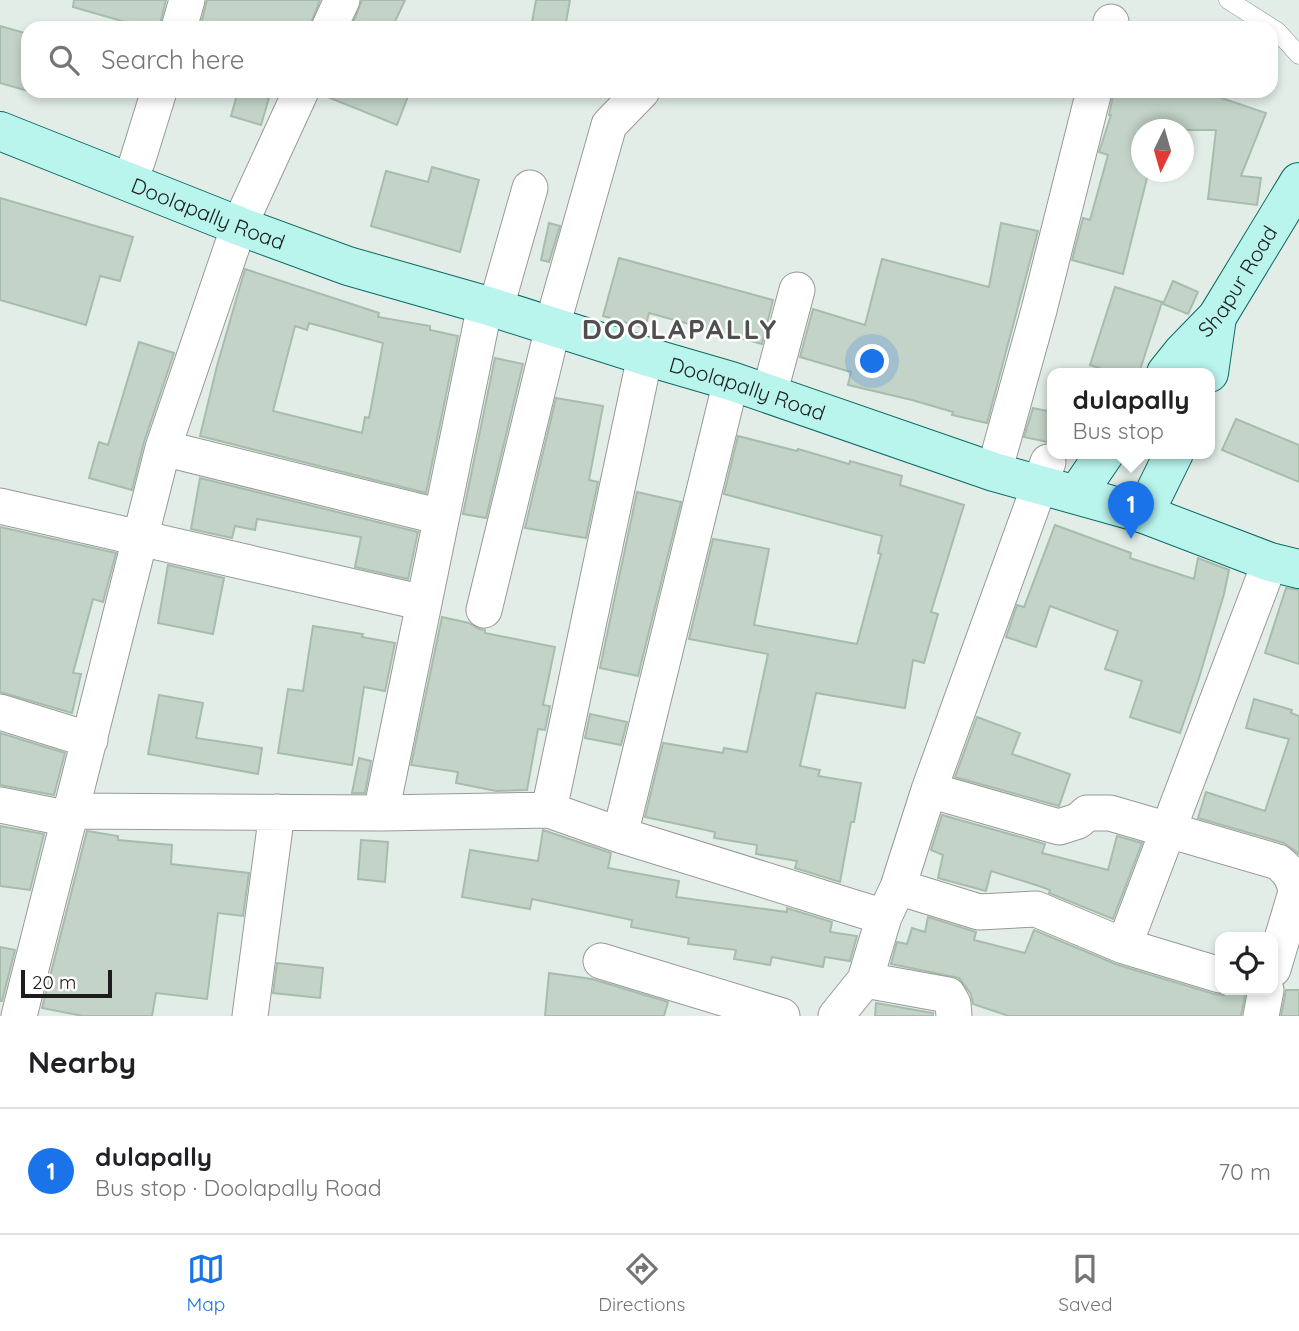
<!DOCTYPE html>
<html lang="en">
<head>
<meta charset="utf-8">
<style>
	body { margin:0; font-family:Quicksand,sans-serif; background:#f2f2f2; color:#202124 }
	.controls { position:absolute; right:21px; bottom:21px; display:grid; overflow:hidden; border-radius:14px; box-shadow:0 4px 10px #0003 }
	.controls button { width:63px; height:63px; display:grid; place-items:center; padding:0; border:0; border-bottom:2px solid #e0e0e0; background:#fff; color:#202124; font:35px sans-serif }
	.compass { position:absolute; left:1131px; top:119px; width:63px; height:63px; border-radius:50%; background:#fff; box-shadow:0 4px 10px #0003; rotate:185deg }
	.scale { position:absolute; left:21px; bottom:18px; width:91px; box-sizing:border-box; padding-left:7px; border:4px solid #1c1c1c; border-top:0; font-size:19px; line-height:24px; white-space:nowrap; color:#1c1c1c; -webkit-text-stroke:5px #fff; paint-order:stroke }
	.you { position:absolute; left:873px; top:362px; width:24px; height:24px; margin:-18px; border:5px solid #fff; border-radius:50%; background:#1a73e8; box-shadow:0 0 0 10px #1a73e833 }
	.badge { display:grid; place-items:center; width:46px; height:46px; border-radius:50%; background:#1a73e8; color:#fff; font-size:23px; font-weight:700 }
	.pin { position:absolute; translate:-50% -58px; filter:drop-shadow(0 2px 4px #0008) }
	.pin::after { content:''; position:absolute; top:37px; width:24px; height:21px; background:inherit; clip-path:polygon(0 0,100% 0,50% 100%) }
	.popup { position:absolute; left:1047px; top:368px; width:168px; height:91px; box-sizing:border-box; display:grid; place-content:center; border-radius:14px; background:#fff; filter:drop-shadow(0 2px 5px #0005); font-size:23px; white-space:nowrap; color:#757577 }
	.popup b { font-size:26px; color:#202124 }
	.popup::after { content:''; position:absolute; left:50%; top:100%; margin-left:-14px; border:14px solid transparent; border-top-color:#fff }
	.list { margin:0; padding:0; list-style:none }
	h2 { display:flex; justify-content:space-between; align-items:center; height:91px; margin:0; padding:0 28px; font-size:30px }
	h2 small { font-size:23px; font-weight:400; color:#757577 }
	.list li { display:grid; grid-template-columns:46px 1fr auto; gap:21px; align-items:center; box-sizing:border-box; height:126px; padding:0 28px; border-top:2px solid #e0e0e0 }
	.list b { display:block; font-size:26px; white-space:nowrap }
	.list p { margin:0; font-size:23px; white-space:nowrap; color:#757577 }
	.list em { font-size:23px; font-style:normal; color:#757577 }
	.icon { flex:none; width:38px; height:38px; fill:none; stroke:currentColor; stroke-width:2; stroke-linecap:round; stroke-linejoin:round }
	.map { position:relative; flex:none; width:1299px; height:1016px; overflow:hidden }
	.search { position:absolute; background:#fff; box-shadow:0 4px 10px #0003; left:21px; right:21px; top:21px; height:77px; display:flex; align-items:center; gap:18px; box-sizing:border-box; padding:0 24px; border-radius:21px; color:#757577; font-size:26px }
	.sheet { height:217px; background:#fff }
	nav { display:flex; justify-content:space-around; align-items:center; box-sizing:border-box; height:98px; border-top:2px solid #e0e0e0; background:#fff; font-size:19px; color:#757577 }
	nav a { display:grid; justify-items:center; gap:4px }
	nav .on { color:#1a73e8 }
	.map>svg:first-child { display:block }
</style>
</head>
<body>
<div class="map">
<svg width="1299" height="1016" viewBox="0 0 1299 1016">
	<rect width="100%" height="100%" fill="#e2ede7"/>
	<!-- building -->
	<path fill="#c3d3c7" stroke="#a6bdac" stroke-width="2" fill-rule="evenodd" d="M 74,0 L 166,0 L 159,28 L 146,28 L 73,7 Z
		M 207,0 L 320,0 L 309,28 L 200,28 Z
		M 362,0 L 405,0 L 392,28 L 351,28 Z
		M 536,0 L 570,0 L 565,28 L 531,28 Z
		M 0,26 L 28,34 L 28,91 L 0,83 Z
		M 238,91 L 269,98 L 261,125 L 231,116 Z
		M 321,91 L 410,91 L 397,125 L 320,94 Z
		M 1114,91 L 1201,91 L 1266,113 L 1241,176 L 1261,178 L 1257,205 L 1208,199 L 1216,130 L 1142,130 L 1142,172 L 1148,174 L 1123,274 L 1072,260 L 1083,218 L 1090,220 L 1108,155 L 1099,152 L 1111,115 L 1109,115 Z
		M 432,167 L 479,180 L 460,252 L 371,226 L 386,171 L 428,182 Z
		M 0,198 L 133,237 L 120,281 L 100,276 L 86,325 L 0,300 Z
		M 549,223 L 560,226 L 549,262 L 541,260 Z
		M 1001,223 L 1038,231 L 987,423 L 952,415 L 953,412 L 912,400 L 848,385 L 851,372 L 800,357 L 813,309 L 865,325 L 882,259 L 989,287 Z
		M 619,258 L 773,300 L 762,344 L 649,313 L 645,328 L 603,316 Z
		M 245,269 L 379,313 L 378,317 L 430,326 L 430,330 L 458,336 L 426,493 L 200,436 L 217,366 ZM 309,323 L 383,343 L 369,418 L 365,417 L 362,433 L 273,411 L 295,326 L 307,330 Z
		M 1173,281 L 1198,292 L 1188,314 L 1163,304 Z
		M 1115,287 L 1162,302 L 1139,373 L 1114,373 L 1090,365 Z
		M 139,342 L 174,353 L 144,442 L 132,490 L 89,478 L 99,442 L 108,445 Z
		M 495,358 L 523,364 L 486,518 L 463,514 Z
		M 556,398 L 603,406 L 589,480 L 598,482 L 586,538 L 525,528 Z
		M 1033,408 L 1052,412 L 1052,443 L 1024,437 Z
		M 1236,419 L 1299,445 L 1299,482 L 1222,450 Z
		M 738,436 L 797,451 L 798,449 L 849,464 L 850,461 L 902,476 L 900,485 L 964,505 L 931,612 L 938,614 L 924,663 L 913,660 L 905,708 L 816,693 L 800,766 L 820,770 L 818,776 L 861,783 L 854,822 L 851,822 L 840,882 L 795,868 L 797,861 L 756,854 L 757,845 L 714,838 L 715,832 L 645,817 L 663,743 L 723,753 L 724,748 L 747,752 L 768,654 L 689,639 L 713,539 L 769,549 L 754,625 L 857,644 L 881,554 L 878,553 L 882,536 L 724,494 Z
		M 200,478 L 418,532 L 408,579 L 355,567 L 361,537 L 257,519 L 255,530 L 235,526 L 232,538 L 191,529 Z
		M 637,492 L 681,502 L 638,676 L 600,668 Z
		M 1055,525 L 1131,553 L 1130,558 L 1194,579 L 1198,558 L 1229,570 L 1224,594 L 1199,678 L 1180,733 L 1130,717 L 1142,681 L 1105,669 L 1118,631 L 1050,606 L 1036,647 L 1006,637 L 1017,605 L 1024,607 Z
		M 0,527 L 116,553 L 103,602 L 93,599 L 73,673 L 81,674 L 72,713 L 0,692 Z
		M 168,565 L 224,578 L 213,634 L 158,623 Z
		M 1286,588 L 1299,590 L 1299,664 L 1265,653 Z
		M 442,617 L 469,623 L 479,629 L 485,630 L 485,633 L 555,647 L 543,705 L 550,706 L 545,730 L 538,729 L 527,790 L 496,791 L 456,783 L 458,772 L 411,765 Z
		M 313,626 L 363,634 L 362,637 L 395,643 L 385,691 L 364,687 L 352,765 L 278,753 L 288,689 L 303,691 Z
		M 159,695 L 203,703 L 196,738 L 262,748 L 258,774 L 148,754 Z
		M 1254,699 L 1292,710 L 1291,713 L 1299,716 L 1299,854 L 1284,843 L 1198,818 L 1206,792 L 1265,811 L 1289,739 L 1246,728 Z
		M 590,714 L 627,722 L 621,745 L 585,738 Z
		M 977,717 L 1020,733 L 1012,754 L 1070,774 L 1059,806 L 955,777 Z
		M 0,733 L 65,753 L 54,795 L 0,785 Z
		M 359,758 L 371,761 L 365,793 L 352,793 Z
		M 942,815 L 1045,844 L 1042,853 L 1108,870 L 1117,836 L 1142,843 L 1113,919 L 1049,893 L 1050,890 L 1039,886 L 991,871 L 986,891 L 938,878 L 943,855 L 931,850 Z
		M 0,826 L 44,834 L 30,890 L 0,886 Z
		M 543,830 L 611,853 L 608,868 L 679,881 L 676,897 L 787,912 L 787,908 L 832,922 L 830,932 L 857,936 L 850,961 L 825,957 L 823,967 L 772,957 L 770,965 L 734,959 L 736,950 L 688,944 L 689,938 L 631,927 L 632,920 L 532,899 L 530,909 L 462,897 L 470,850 L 538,861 Z
		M 87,831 L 118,836 L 118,840 L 172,845 L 171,864 L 249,873 L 243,916 L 218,913 L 207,999 L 156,993 L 152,1016 L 83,1016 L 42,1008 Z
		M 361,840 L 388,842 L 385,882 L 358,879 Z
		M 928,917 L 976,932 L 974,940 L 1025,953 L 1034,930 L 1118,965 L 1214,994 L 1224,995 L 1234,990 L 1246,990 L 1241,1016 L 1009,1016 L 973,1004 L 971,994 L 959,978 L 891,964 L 897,942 L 907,944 L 912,928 L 925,932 Z
		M 0,947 L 15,950 L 2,1001 L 0,1001 Z
		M 277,963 L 323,968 L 320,998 L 273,993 Z
		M 549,973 L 592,979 L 668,1002 L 664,1016 L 545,1016 Z
		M 1286,990 L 1299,990 L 1299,1016 L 1281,1016 Z
		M 876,1003 L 933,1013 L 933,1016 L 875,1016 Z"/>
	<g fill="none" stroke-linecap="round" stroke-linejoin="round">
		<defs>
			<path id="lane" d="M 1228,0 L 1277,31 L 1299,55"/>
			<path id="street" d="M 179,28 L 187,0
				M 329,28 L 342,0
				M 1110,28 L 1111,22
				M 137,162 L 159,91
				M 500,293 L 530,188
				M 556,312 L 609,125 L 642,91
				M 773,380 L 797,290
				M 163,448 L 441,517
				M 994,472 L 1039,310 L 1094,91
				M 0,506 L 424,603
				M 484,610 L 553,327
				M 0,712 L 90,740
				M 929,790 L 1059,827 L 1078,821 L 1087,813 L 1110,813 L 1278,862 C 1289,871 1294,878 1296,892 L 1273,969
				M 0,805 L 70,819
				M 549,810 L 645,356
				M 73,811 L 381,813 L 549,810 L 620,835 L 884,917
				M 381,813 L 485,305
				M 620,835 L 731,381
				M 898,887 L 979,912 L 1036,909 L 1124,946 L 1270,562
				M 1124,946 L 1220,975
				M 601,961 L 782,1016
				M 865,980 L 948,995 L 953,1004 L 954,1016
				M 19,1016 L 163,448 L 239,226 L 301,91
				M 250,1016 L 277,812
				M 836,1016 L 865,980 L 884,917 L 898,887 L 929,790 L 1048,462
				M 1261,1016 L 1266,990"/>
			<g id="secondary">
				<path id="s1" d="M 0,131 L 239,226 L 348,266 L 485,305 L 645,356 L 731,381 L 994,472 L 1144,514 L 1270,562 L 1299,569"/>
				<path id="s2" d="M 1166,373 L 1182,353 L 1217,317 L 1299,182"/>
				<path d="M 1209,373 L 1217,317"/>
				<path d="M 1077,494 L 1105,453"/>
				<path d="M 1144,514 L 1174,453"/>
			</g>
		</defs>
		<!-- lane casing -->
		<use href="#lane" stroke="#999" stroke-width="19"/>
		<!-- street casing -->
		<use href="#street" stroke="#999" stroke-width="37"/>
		<!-- secondary casing -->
		<use href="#secondary" stroke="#0c6a63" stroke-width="40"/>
		<!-- lane -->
		<use href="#lane" stroke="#fff" stroke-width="18"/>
		<!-- street -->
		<use href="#street" stroke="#fff" stroke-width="35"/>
		<!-- secondary -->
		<use href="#secondary" stroke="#b9f4ed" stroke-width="38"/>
	</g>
	<g text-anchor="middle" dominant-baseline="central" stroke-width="5" stroke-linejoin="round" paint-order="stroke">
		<!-- street labels -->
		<g font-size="21" fill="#1c1c1c" stroke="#fff">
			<text stroke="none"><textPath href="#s1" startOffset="224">Doolapally Road</textPath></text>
			<text stroke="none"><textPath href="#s2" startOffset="117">Shapur Road</textPath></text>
			<text stroke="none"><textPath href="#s1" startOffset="791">Doolapally Road</textPath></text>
		</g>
		<!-- district labels -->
		<g font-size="28" font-weight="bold" letter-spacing="2" fill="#4f4f4f" stroke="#fff">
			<text x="680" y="328">DOOLAPALLY</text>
		</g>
	</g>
</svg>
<div class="controls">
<button><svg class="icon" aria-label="locate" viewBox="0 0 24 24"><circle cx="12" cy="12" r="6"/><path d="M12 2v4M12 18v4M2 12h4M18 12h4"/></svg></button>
</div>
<svg class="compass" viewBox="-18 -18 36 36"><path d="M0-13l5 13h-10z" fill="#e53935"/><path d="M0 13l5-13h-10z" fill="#757577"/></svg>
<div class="scale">20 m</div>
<div class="you"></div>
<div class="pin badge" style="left:1131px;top:539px">1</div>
<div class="popup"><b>dulapally</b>Bus stop</div>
<div class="search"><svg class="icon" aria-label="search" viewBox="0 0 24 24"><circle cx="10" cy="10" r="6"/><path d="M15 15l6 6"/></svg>Search here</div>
</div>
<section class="sheet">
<h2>Nearby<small></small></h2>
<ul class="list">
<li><span class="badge">1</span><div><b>dulapally</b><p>Bus stop · Doolapally Road</p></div><em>70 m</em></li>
</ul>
</section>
<nav>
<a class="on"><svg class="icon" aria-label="map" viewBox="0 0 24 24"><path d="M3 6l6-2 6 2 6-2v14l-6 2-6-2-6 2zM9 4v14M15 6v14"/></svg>Map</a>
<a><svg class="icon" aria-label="directions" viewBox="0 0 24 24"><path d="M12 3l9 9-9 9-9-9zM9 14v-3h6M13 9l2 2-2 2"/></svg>Directions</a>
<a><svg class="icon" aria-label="saved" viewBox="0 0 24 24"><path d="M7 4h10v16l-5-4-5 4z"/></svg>Saved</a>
</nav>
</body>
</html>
